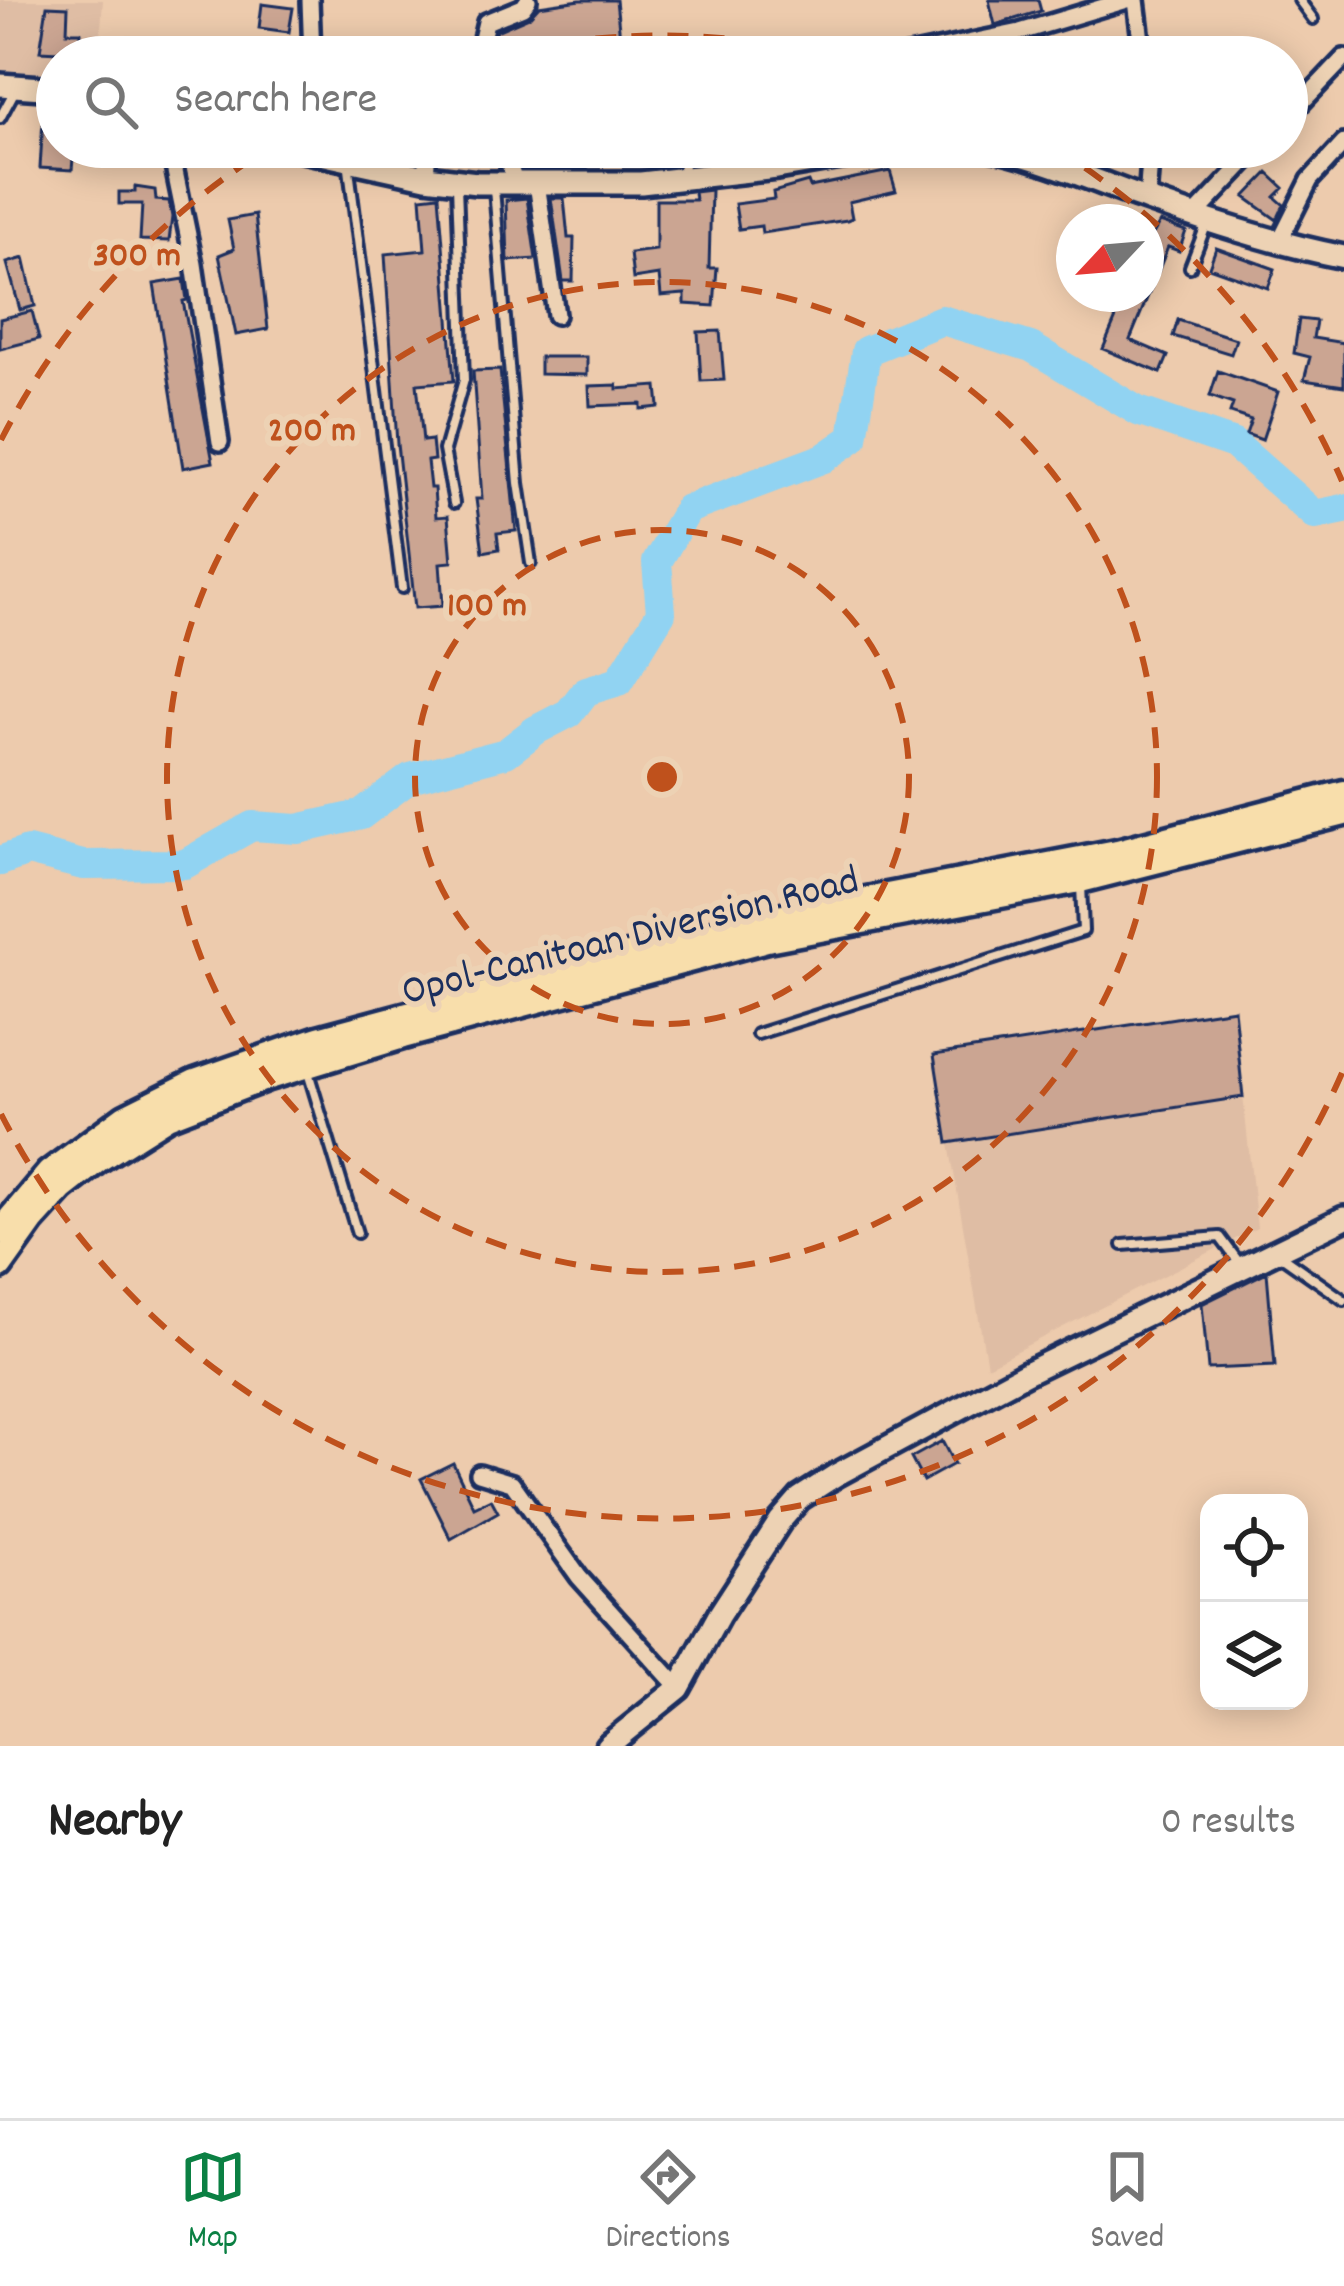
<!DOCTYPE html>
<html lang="en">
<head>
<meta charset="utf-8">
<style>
	body { margin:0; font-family:Dekko,sans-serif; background:#f6f6f6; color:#222 }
	.controls { position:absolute; right:36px; bottom:36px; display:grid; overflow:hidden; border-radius:24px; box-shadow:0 6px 30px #0003 }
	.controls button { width:108px; height:108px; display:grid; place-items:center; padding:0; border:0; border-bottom:3px solid #e0e0e0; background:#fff; color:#222; font:60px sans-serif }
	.compass { position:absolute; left:1056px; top:204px; width:108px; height:108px; border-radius:50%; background:#fff; box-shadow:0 6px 30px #0003; rotate:244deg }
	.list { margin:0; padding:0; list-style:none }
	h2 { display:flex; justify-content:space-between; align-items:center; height:156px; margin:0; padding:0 48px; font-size:51px }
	h2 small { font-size:39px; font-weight:400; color:#767676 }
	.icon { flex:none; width:66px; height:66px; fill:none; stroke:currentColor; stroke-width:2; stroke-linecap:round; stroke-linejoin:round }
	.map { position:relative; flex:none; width:1344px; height:1746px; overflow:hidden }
	.search { position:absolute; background:#fff; box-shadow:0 6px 30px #0003; left:36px; right:36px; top:36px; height:132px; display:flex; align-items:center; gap:30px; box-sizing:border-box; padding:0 42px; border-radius:66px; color:#767676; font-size:45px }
	.sheet { height:372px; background:#fff }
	nav { display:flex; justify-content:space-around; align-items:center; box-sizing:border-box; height:168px; border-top:3px solid #e0e0e0; background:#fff; font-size:33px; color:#767676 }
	nav a { display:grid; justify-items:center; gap:6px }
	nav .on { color:#0b8043 }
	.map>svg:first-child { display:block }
</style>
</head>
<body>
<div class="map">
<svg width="1344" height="1746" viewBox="0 0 1344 1746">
	<rect width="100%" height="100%" fill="#edcbad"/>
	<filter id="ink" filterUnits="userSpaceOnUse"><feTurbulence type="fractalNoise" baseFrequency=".00833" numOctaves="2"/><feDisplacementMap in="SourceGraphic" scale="24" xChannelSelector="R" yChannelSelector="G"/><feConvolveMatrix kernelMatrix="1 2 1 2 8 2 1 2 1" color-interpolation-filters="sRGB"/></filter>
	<g filter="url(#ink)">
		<!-- built -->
		<path fill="#dfbda4" d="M 0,0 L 103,0 L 99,57 L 57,57 L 57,78 L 0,75 Z
			M 1234,1009 L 1257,1228 L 987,1366 L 934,1056 Z"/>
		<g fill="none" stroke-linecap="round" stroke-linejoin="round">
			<!-- river -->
			<path stroke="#91d3f2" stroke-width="30" d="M 0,861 L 28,851 L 83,865 L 185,864 L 252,826 L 298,829 L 361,815 L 410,778 L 506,753 L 536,730 L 569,713 L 586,691 L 619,681 L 661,613 L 657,562 L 688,509 L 824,458 L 853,438 L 866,351 L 942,320 L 1031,347 L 1138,411 L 1234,444 L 1315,515 L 1344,509"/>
		</g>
		<!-- building -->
		<path fill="#cba592" stroke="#1b2f5e" stroke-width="3" d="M 580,0 L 616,0 L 621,48 L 604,50 L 602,43 L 577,44 L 577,52 L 553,52 L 553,34 L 498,43 L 496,31 L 529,17 L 539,6 Z
			M 989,0 L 1038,0 L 1041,11 L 995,25 Z
			M 262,4 L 293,8 L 289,32 L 259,28 Z
			M 47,6 L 68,7 L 67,32 L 81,32 L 80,53 L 40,51 Z
			M 1042,38 L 1045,47 L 1085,38 L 1089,57 L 999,57 L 997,49 Z
			M 44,103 L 57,104 L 57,147 L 74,147 L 72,170 L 40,168 Z
			M 890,171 L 896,191 L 849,202 L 852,218 L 847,220 L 762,233 L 761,226 L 739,229 L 735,204 L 774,199 L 773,192 L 808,182 L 810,187 Z
			M 1268,173 L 1284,188 L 1275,197 L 1284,205 L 1277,220 L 1245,197 Z
			M 135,187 L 155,190 L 156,200 L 169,201 L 172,217 L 169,241 L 140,240 L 142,204 L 119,204 L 119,192 L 135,192 Z
			M 711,190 L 709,268 L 717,268 L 714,306 L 685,304 L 685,294 L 661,296 L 659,275 L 633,279 L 630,253 L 656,250 L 656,200 L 695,200 L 694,192 Z
			M 439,195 L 454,381 L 417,384 L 423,441 L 432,440 L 434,460 L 427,461 L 430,488 L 434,488 L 436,517 L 448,516 L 452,562 L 440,563 L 443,606 L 415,608 L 397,444 L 385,254 L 425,250 L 421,197 Z
			M 527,198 L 536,259 L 508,261 L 506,200 Z
			M 551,198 L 564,198 L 568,238 L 574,238 L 573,281 L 563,281 Z
			M 255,215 L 268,329 L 236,335 L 219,255 L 234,249 L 228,220 Z
			M 1160,222 L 1186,231 L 1179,251 L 1168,247 L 1130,340 L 1168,356 L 1161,373 L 1103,349 L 1126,294 L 1146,294 L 1146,246 Z
			M 1216,248 L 1275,269 L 1268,288 L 1209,267 Z
			M 24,258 L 35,306 L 20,310 L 7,263 Z
			M 184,279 L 187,300 L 183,301 L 213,462 L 183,468 L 154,284 Z
			M 32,311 L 39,339 L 0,349 L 0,319 Z
			M 1299,319 L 1316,321 L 1313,338 L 1344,343 L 1344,386 L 1304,380 L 1310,357 L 1294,353 Z
			M 1178,320 L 1236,339 L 1231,354 L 1173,336 Z
			M 720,331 L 724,380 L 701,381 L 698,332 Z
			M 540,357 L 587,357 L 587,375 L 540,374 Z
			M 500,370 L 516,531 L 497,533 L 499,549 L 483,552 L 476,499 L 482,499 L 473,371 Z
			M 1218,371 L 1278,392 L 1262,440 L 1246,434 L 1251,420 L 1230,413 L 1233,404 L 1210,396 Z
			M 617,385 L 617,389 L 657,386 L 659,407 L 641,409 L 641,404 L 590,406 L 589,386 Z
			M 1234,1009 L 1243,1097 L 948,1143 L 934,1055 Z
			M 1267,1272 L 1275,1366 L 1208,1369 L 1202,1304 Z
			M 942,1441 L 954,1464 L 923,1481 L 911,1458 Z
			M 453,1463 L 474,1507 L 491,1499 L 498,1512 L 451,1539 L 421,1479 Z"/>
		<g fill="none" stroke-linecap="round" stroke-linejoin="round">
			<defs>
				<path id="lane" d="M 1299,0 L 1313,19
					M 0,118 L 14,92
					M 348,161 L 402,588
					M 683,178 L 685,147
					M 494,189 L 519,483 L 531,563
					M 1190,267 L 1207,223
					M 454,503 L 444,450 L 464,380 L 457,185
					M 757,1034 L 1083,931 L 1081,885
					M 308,1072 L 357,1233
					M 1123,1245 L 1220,1237 L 1240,1264
					M 1277,1253 L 1344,1300"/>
				<path id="street" d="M 310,0 L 312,57
					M 1136,0 L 1143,57
					M 484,57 L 482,39 L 486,22 L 523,7 L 528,0
					M 899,57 L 1020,32 L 1127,0
					M 1287,118 L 1344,58
					M 170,147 L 194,264 L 220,442
					M 504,147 L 515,183
					M 426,177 L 428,147
					M 537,183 L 556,315
					M 1147,200 L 1151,147
					M 1195,215 L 1259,147
					M 1279,242 L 1310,180 L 1344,143
					M 479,1473 L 512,1483 L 579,1577 L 679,1688"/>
				<path id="secondary" d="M 0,85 L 57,89
					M 289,147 L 426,177 L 477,183 L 641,183 L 777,168 L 900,147
					M 990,147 C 1045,159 1095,181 1148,200 C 1212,223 1278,244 1344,257
					M 607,1746 L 679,1688 L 719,1615 L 780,1521 L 800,1498 L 836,1475 L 1026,1373 L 1344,1218"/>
				<path id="primary" d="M 0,1231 L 49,1173 L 125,1117 L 195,1082 L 318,1039 L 762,920 L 1117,852 L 1344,793
					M 0,1266 L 32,1221 L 62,1188 L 99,1159 L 167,1116 L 265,1078 L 403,1036 L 767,939 L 1080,880 L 1344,813"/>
			</defs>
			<!-- lane casing -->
			<use href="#lane" stroke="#1b2f5e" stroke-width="16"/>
			<!-- street casing -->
			<use href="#street" stroke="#1b2f5e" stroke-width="24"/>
			<!-- secondary casing -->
			<use href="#secondary" stroke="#1b2f5e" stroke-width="30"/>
			<!-- primary casing -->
			<use href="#primary" stroke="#1b2f5e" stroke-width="33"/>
			<!-- lane -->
			<use href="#lane" stroke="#edd2b4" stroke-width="8"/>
			<!-- street -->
			<use href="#street" stroke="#edd2b4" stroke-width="15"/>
			<!-- secondary -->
			<use href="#secondary" stroke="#edd2b4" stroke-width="21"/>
			<!-- primary -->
			<use href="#primary" stroke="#f8deab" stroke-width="24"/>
		</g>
	</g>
	<!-- distance rings -->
	<g fill="none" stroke="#bf511c" stroke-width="6" stroke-dasharray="21 15">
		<circle cx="662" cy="777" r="247"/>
		<circle cx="662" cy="777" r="495"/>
		<path d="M1342 1073A742 742 0 0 1 1 1114M1 440A742 742 0 0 1 269 148M489 56A742 742 0 0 1 835 56M1055 148A742 742 0 0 1 1342 481"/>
	</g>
	<g text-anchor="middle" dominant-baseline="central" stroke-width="12" stroke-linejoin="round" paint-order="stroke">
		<!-- street labels -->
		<g font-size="42" fill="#1b2f5e" stroke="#edd2b4">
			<text transform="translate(631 939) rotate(-14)">Opol-Canitoan Diversion Road</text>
		</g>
	</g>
	<circle cx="662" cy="777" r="18" fill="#bf511c" stroke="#edd2b4" stroke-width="6"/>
	<g font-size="36" text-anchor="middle" font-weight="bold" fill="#bf511c" stroke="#edd2b4" stroke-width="12" stroke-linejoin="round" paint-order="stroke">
		<text x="137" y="265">300 m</text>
		<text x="312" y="440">200 m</text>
		<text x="487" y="615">100 m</text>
	</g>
</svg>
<div class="controls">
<button><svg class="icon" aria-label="locate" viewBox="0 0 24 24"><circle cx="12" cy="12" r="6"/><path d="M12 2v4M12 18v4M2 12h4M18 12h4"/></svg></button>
<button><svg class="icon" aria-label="layers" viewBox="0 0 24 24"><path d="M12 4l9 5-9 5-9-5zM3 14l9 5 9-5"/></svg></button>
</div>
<svg class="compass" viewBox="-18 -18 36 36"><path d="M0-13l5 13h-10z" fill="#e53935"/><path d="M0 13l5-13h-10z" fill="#767676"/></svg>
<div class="search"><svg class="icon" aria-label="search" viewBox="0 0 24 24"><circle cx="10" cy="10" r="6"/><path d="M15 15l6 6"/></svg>Search here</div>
</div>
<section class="sheet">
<h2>Nearby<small>0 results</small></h2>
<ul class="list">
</ul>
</section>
<nav>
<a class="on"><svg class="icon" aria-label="map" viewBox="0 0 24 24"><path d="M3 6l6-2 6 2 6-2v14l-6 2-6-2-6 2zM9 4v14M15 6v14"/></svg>Map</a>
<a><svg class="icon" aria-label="directions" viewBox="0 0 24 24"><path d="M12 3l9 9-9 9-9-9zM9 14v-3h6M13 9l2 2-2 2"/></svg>Directions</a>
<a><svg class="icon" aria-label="saved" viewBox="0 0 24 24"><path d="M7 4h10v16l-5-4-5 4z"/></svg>Saved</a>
</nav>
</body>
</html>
